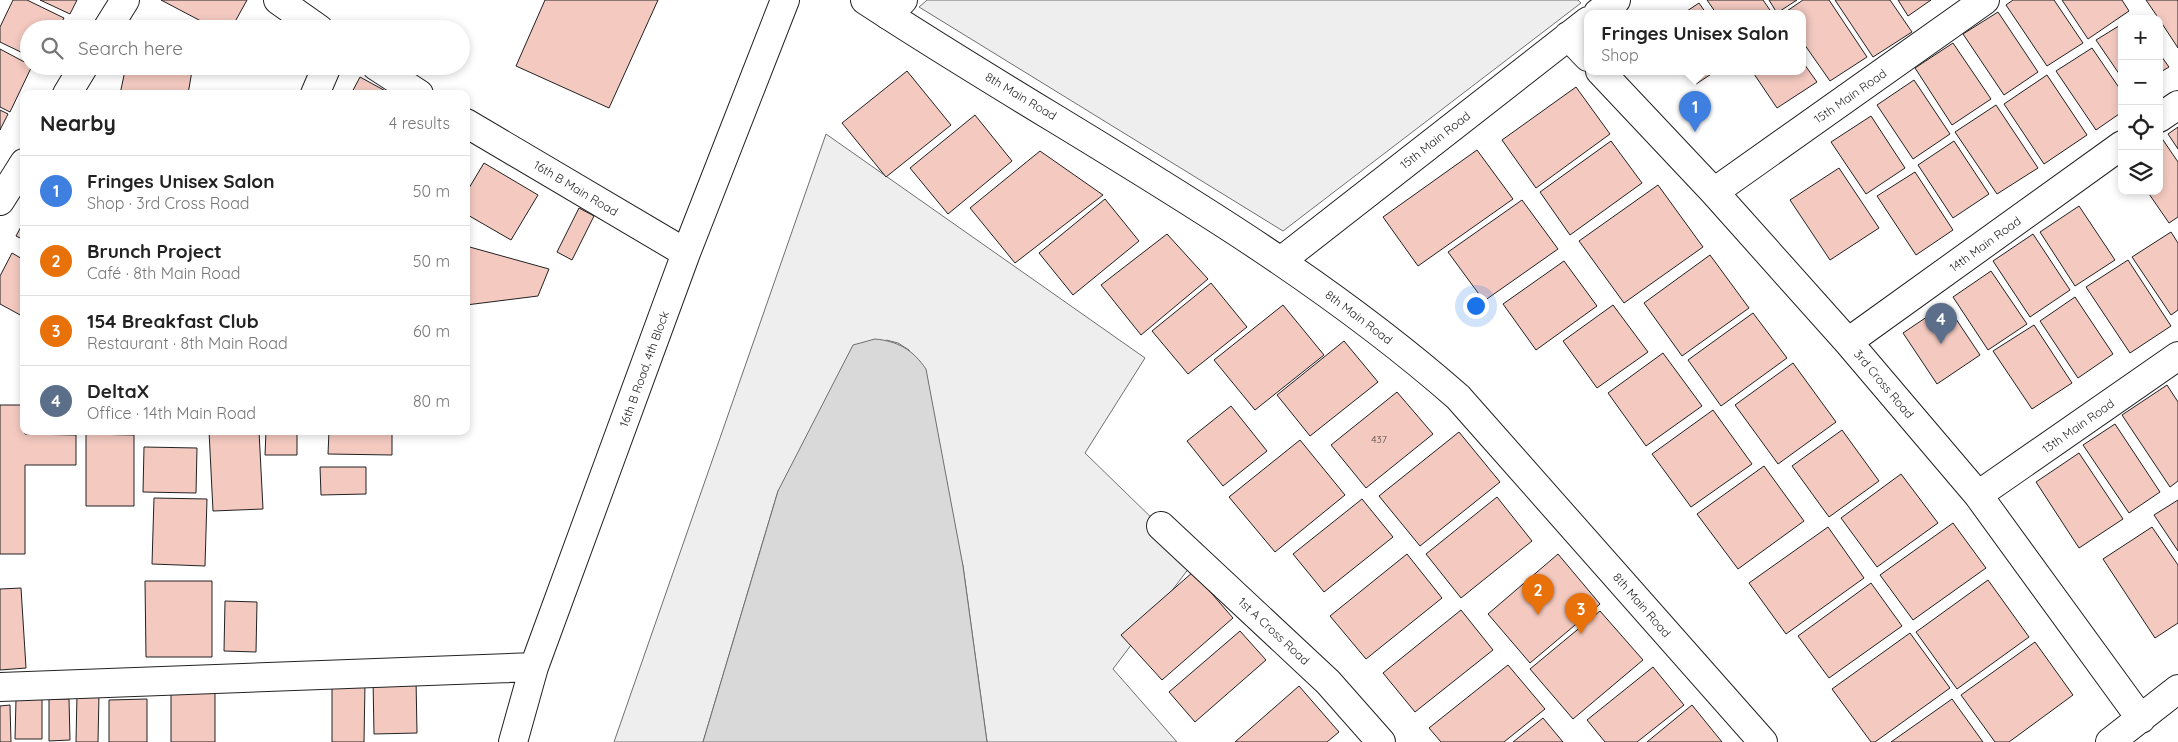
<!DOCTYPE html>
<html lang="en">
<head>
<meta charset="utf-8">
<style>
	body { margin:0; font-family:Quicksand,sans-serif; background:#f2f2f2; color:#222 }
	.controls { position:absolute; right:15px; top:15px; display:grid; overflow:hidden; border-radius:10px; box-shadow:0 2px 8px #0003 }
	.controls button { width:45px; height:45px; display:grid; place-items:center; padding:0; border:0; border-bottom:1px solid #e0e0e0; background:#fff; color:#222; font:25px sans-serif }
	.you { position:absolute; left:1475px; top:305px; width:18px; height:18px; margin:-12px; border:4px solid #fff; border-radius:50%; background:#1a73e8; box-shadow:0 0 0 8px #1a73e833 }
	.badge { display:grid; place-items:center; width:32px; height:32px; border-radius:50%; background:#2563eb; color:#fff; font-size:16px; font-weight:700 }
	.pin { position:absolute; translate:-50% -41px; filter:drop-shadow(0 1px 2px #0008) }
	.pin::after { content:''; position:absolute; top:26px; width:18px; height:15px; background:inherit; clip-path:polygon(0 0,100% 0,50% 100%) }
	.popup { position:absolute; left:1584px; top:10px; width:222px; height:65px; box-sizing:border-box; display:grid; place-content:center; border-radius:10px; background:#fff; filter:drop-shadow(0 1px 4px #0005); font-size:16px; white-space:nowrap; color:#767676 }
	.popup b { font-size:19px; color:#222 }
	.popup::after { content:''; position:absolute; left:50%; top:100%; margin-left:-10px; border:10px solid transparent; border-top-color:#fff }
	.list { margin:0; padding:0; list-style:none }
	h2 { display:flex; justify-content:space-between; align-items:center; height:65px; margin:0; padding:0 20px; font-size:21px }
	h2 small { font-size:16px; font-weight:400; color:#767676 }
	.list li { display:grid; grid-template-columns:32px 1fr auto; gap:15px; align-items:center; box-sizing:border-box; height:70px; padding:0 20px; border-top:1px solid #e0e0e0 }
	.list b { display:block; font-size:19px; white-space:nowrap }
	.list p { margin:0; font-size:16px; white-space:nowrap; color:#767676 }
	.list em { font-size:16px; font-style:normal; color:#767676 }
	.icon { flex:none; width:28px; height:28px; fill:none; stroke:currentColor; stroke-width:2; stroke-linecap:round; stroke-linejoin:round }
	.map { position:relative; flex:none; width:2178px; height:742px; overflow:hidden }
	.search { position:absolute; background:#fff; box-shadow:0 2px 8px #0003; left:20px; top:20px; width:450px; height:55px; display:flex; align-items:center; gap:12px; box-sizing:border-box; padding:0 18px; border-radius:28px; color:#767676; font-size:19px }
	.panel { position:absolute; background:#fff; box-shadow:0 2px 8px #0003; left:20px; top:90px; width:450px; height:345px; border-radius:10px }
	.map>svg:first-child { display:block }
</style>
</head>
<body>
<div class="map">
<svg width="2178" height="742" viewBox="0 0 2178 742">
	<rect width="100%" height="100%" fill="#fff"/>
	<!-- green -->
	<path fill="#eee" stroke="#6f6f6f" d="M 927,0 L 1578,0 L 1581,3 L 1283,231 L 919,7 Z
		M 826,134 L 1145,358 L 1085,453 L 1195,560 L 1113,669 L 1177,742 L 987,742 L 963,566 L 909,350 L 898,343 L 886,340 L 778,491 L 703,742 L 614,742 Z"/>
	<!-- water -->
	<path fill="#d9d9d9" stroke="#6f6f6f" d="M 875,339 C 898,341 913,350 926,369 L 963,566 L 987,742 L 703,742 L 778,491 L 853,345 Z"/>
	<!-- building -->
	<path fill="#f3c9c0" stroke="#222" d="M 13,0 L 27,0 L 64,18 L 58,29 L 29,29 L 29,56 L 0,42 L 0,27 Z
		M 40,0 L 77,0 L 70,14 Z
		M 161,0 L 247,0 L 231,29 L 216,29 Z
		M 545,0 L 658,0 L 609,108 L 516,66 Z
		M 1707,0 L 1763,0 L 1772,13 L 1716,13 Z
		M 1769,0 L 1797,0 L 1777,13 Z
		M 1803,0 L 1829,0 L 1867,57 L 1830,81 L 1802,41 L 1802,13 L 1784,13 Z
		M 1835,0 L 1890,0 L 1912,32 L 1873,57 Z
		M 1898,0 L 1931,0 L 1908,16 Z
		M 2013,0 L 2054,0 L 2083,43 L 2047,66 L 2006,5 Z
		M 2062,0 L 2122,0 L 2129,11 L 2088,39 Z
		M 2146,0 L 2178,0 L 2178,48 L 2159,19 Z
		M 1699,3 L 1706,13 L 1684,13 Z
		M 1998,12 L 2038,72 L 2004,95 L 1963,34 Z
		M 2122,24 L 2122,78 L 2096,40 Z
		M 1953,43 L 1991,99 L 1952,125 L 1915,68 Z
		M 2092,48 L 2122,92 L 2122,112 L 2096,130 L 2056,71 Z
		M 0,49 L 32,66 L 10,112 L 0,107 Z
		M 2159,53 L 2169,67 L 2159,73 Z
		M 1802,61 L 1817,82 L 1777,108 L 1752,71 L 1802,71 Z
		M 126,66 L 167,66 L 192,71 L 188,94 L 120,94 Z
		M 907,71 L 951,125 L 886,177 L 842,123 Z
		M 1687,71 L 1716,71 L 1696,84 Z
		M 2047,75 L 2087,135 L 2044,164 L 2004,104 Z
		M 360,77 L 391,94 L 351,94 Z
		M 1914,80 L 1950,134 L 1913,159 L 1877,105 Z
		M 1576,87 L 1610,134 L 1536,188 L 1502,140 Z
		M 1996,105 L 2038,168 L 1997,194 L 1955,132 Z
		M 0,110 L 8,114 L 0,130 Z
		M 975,115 L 1012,161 L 948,214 L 910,168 Z
		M 1871,116 L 1905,168 L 1866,194 L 1831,142 Z
		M 2178,127 L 2178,149 L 2168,134 Z
		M 2161,137 L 2178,162 L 2178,217 L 2169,223 L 2147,191 L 2159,191 L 2159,139 Z
		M 1611,141 L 1642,183 L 1570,235 L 1540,192 Z
		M 1954,141 L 1989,194 L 1953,218 L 1918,165 Z
		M 1477,150 L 1513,199 L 1418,266 L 1383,217 Z
		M 1040,151 L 1103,195 L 1015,263 L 970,208 Z
		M 484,163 L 538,195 L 511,240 L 466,214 L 466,193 Z
		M 1839,168 L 1879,228 L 1830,260 L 1790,200 Z
		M 1915,172 L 1953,230 L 1916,255 L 1877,196 Z
		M 1658,185 L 1703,247 L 1624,303 L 1579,241 Z
		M 1105,199 L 1139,241 L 1073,295 L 1039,253 Z
		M 1522,200 L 1558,249 L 1484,301 L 1448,252 Z
		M 2079,206 L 2115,260 L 2075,286 L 2040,232 Z
		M 579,208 L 594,216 L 572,260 L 557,252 Z
		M 24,221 L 24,240 L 16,236 Z
		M 2171,232 L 2178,243 L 2178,310 L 2171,315 L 2132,257 Z
		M 1167,234 L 1208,279 L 1141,335 L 1101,285 Z
		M 2033,234 L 2070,290 L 2030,317 L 1993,261 Z
		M 466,246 L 549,269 L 538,296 L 466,305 Z
		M 12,253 L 24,260 L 24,317 L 0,304 L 0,276 Z
		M 1710,255 L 1749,308 L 1682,356 L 1644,303 Z
		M 2128,260 L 2171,326 L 2130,353 L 2086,287 Z
		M 1564,261 L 1597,306 L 1536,350 L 1503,304 Z
		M 1991,271 L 2027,324 L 1988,350 L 1953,297 Z
		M 1211,283 L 1247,327 L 1188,374 L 1152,331 Z
		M 2075,297 L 2113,354 L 2078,378 L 2040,321 Z
		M 1946,304 L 1980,355 L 1937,384 L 1903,333 Z
		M 1283,305 L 1324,355 L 1255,410 L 1214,360 Z
		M 1613,305 L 1648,352 L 1597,388 L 1563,341 Z
		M 1753,313 L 1787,358 L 1721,406 L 1688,360 Z
		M 2034,325 L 2072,383 L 2032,409 L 1993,351 Z
		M 1344,341 L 1378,382 L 1310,436 L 1277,395 Z
		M 1663,353 L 1702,406 L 1646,446 L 1608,393 Z
		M 1793,363 L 1836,422 L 1778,464 L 1735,405 Z
		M 2167,385 L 2178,402 L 2178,481 L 2170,487 L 2122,415 Z
		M 1397,392 L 1433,434 L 1366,488 L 1331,445 Z
		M 0,405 L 24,405 L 25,434 L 76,435 L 76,465 L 25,465 L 25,554 L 0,554 Z
		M 1231,406 L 1267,451 L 1223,486 L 1187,441 Z
		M 1713,410 L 1752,464 L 1691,507 L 1652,454 Z
		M 2115,424 L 2160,492 L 2129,513 L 2083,445 Z
		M 1842,430 L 1879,481 L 1829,517 L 1792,466 Z
		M 209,431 L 259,431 L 263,509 L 213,511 Z
		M 266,431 L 297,431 L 297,455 L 265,455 Z
		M 329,431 L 392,432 L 392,455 L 328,454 Z
		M 1459,432 L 1500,482 L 1420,546 L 1379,496 Z
		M 86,434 L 134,435 L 134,506 L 86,506 Z
		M 1300,440 L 1345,495 L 1275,552 L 1229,497 Z
		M 144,447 L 197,448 L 196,493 L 143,492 Z
		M 2079,453 L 2123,519 L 2079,548 L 2036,482 Z
		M 1764,466 L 1804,521 L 1738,569 L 1697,514 Z
		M 320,467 L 366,467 L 366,494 L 321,495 Z
		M 1901,474 L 1938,523 L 1877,567 L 1841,518 Z
		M 1497,497 L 1532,541 L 1461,598 L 1426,554 Z
		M 154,498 L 207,499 L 205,566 L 152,564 Z
		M 1362,499 L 1393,537 L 1324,592 L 1293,554 Z
		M 2178,500 L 2178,551 L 2154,515 Z
		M 1953,523 L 1986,568 L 1913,620 L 1880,575 Z
		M 1828,527 L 1864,578 L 1786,634 L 1749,583 Z
		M 2152,527 L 2178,565 L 2178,623 L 2155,638 L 2103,559 Z
		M 1407,554 L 1442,598 L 1366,659 L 1330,616 Z
		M 1558,554 L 1600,604 L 1530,663 L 1488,614 Z
		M 1193,572 L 1233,618 L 1162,680 L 1121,635 Z
		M 1988,580 L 2029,637 L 1957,689 L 1916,632 Z
		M 145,581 L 212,581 L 212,657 L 146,657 Z
		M 1871,583 L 1902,626 L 1829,678 L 1798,636 Z
		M 21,588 L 26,668 L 0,670 L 0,589 Z
		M 225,601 L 257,602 L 256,652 L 224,651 Z
		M 1461,610 L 1493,650 L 1415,712 L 1383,673 Z
		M 1600,611 L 1643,660 L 1573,719 L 1530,669 Z
		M 1240,631 L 1266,660 L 1195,722 L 1169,692 Z
		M 1910,633 L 1950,688 L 1875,742 L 1871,742 L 1832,689 Z
		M 2035,642 L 2073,695 L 2009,742 L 1995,742 L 1961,695 Z
		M 1508,665 L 1545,709 L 1504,742 L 1441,742 L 1429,728 Z
		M 1653,667 L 1684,705 L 1637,742 L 1605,742 L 1587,720 Z
		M 416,679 L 417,733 L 374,734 L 373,680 Z
		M 332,682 L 365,683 L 364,742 L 332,742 Z
		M 1299,686 L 1339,732 L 1327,742 L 1235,742 Z
		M 171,689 L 215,690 L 215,742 L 171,742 Z
		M 77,693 L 99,694 L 98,742 L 76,742 Z
		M 16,699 L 42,699 L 42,739 L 15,739 Z
		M 49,699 L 69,699 L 70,740 L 49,741 Z
		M 147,699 L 147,742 L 109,742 L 109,700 Z
		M 1952,699 L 1983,742 L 1891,742 Z
		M 10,705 L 11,742 L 0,742 L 0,706 Z
		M 1692,705 L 1722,742 L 1647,742 Z
		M 1543,718 L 1563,742 L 1513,742 Z"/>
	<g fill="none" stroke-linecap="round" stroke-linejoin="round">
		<defs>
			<path id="minor" d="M 278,0 L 319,29
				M 1598,13 L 1616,0
				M 888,15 L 903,0
				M 107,29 L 125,0
				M 1568,36 L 1588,57
				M 376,66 L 419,94
				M 1600,71 L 1714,192 L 1848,342 L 1978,495 L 2141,719
				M 67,94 L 84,66
				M 315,94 L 327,66
				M 2159,118 L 2178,105
				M 466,123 L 686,253
				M 1714,192 L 1985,0
				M 0,201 L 24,163
				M 1282,260 L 1588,21
				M 1848,342 L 2122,145
				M 1978,495 L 2178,356
				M 1161,526 L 1328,682 L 1381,742
				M 0,687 L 534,667
				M 513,742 L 534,667 L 686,253 L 785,0
				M 2110,742 L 2178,689"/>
			<path id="tertiary" d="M 865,0 C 1064,131 1278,239 1458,397 L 1763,742"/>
		</defs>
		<!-- minor casing -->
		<use href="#minor" stroke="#222" stroke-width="30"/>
		<!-- tertiary casing -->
		<use href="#tertiary" stroke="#222" stroke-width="30"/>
		<!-- minor -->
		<use href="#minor" stroke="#fff" stroke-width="28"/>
		<!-- tertiary -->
		<use href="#tertiary" stroke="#fff" stroke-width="28"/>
	</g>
	<g text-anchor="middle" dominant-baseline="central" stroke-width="4" stroke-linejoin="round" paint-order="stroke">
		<!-- number labels -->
		<g font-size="10" fill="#564c4a">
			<text x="1379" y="439">437</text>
		</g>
		<!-- street labels -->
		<g font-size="12" fill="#222" stroke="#fff">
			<text transform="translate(1021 96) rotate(31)">8th Main Road</text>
			<text transform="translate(1850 96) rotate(-35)">15th Main Road</text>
			<text transform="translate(1435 140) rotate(-38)">15th Main Road</text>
			<text transform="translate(576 188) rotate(31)">16th B Main Road</text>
			<text transform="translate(1985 244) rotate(-36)">14th Main Road</text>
			<text transform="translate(1359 317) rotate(37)">8th Main Road</text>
			<text transform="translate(644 369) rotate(-70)">16th B Road, 4th Block</text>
			<text transform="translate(1884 384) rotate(50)">3rd Cross Road</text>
			<text transform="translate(2078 426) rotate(-35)">13th Main Road</text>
			<text transform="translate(1642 605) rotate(49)">8th Main Road</text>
			<text transform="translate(1274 631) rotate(43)">1st A Cross Road</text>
		</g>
	</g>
</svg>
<div class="controls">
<button>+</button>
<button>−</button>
<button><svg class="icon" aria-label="locate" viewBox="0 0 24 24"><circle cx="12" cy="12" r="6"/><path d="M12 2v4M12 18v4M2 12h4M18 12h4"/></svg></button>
<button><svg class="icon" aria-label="layers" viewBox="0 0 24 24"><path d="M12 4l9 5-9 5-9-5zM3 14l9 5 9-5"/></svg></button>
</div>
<div class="you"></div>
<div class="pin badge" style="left:1695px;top:132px;background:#3f7fe0">1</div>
<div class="popup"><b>Fringes Unisex Salon</b>Shop</div>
<div class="pin badge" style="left:1538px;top:615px;background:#e8710a">2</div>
<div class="pin badge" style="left:1581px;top:634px;background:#e8710a">3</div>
<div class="pin badge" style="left:1941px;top:344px;background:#5c6f8a">4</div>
<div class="search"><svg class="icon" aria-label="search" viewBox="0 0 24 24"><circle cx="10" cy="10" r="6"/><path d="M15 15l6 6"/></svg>Search here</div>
<section class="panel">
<h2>Nearby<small>4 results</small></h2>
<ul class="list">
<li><span class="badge" style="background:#3f7fe0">1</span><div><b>Fringes Unisex Salon</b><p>Shop · 3rd Cross Road</p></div><em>50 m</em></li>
<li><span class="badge" style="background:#e8710a">2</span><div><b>Brunch Project</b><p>Café · 8th Main Road</p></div><em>50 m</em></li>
<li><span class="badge" style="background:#e8710a">3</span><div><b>154 Breakfast Club</b><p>Restaurant · 8th Main Road</p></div><em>60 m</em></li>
<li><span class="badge" style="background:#5c6f8a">4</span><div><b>DeltaX</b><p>Office · 14th Main Road</p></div><em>80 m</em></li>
</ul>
</section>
</div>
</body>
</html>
